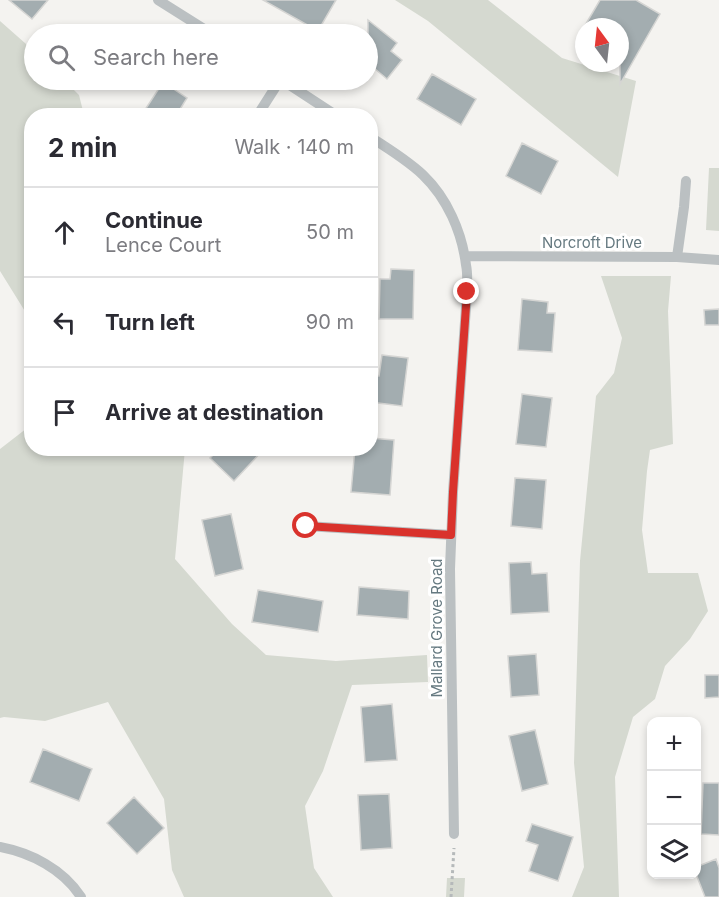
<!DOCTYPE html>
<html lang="en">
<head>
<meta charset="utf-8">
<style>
	body { margin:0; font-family:Inter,sans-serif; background:#f2f2f3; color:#2b2b33 }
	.controls { position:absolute; right:18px; bottom:18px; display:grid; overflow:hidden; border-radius:12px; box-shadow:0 3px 9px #0003 }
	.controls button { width:54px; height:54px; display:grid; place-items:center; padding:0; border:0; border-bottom:2px solid #e1e1e2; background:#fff; color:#2b2b33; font:30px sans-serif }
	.compass { position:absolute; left:575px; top:18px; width:54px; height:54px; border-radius:50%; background:#fff; box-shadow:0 3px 9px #0003; rotate:345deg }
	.stop { position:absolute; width:18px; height:18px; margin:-14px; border:4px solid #d9322c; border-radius:50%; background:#fff }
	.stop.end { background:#d9322c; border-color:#fff; box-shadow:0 2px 6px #0008 }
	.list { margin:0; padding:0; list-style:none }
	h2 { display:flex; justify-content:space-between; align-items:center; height:78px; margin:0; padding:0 24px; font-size:26px }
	h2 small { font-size:20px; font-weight:400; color:#7c7c81 }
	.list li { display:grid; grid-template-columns:39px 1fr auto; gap:18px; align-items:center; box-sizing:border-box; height:90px; padding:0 24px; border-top:2px solid #e1e1e2 }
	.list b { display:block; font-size:22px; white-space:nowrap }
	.list p { margin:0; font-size:20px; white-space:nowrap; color:#7c7c81 }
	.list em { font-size:20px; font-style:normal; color:#7c7c81 }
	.icon { flex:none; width:33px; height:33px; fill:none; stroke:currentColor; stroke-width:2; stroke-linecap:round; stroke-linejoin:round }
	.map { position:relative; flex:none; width:719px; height:897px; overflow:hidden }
	.search { position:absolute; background:#fff; box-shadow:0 3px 9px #0003; left:24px; top:24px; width:354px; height:66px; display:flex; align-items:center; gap:15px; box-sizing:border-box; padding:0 21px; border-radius:33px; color:#7c7c81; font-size:22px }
	.panel { position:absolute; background:#fff; box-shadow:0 3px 9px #0003; left:24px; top:108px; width:354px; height:348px; border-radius:24px }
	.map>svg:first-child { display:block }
</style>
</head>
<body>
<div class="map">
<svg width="719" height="897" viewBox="0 0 719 897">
	<rect width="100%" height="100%" fill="#f4f3f0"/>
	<!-- green -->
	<path fill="#d5d9d0" d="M 395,0 L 488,0 L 562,58 L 636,81 L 618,177 L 428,21 Z
		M 0,21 L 34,51 L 34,80 L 64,80 L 79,95 L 84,115 L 32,116 L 31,321 L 0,271 Z
		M 709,168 L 719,168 L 719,231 L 706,230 Z
		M 370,221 L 378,249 L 371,259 L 370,259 Z
		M 601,276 L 671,276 L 668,311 L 673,444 L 650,450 L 647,471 L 642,530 L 648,573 L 698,573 L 708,611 L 690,639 L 665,666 L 655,699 L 633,717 L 615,777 L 619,897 L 572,897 L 584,867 L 574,763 L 580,561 L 596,396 L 614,373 L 622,338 Z
		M 31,425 L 32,448 L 185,449 L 175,559 L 232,624 L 266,655 L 336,661 L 427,655 L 428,682 L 352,685 L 323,771 L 305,806 L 314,868 L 333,897 L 184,897 L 172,870 L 164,799 L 108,702 L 45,721 L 4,717 L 0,718 L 0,449 Z
		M 447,878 L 465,878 L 464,897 L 446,897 Z"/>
	<!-- building -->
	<path fill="#a3adb0" stroke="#d5d5d3" stroke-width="1.5" d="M 9,0 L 48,0 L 32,19 Z
		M 263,0 L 336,0 L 318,31 Z
		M 600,0 L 636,0 L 660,14 L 620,84 L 620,27 L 584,27 Z
		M 368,20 L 397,43 L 391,51 L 402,60 L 387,79 L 368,63 Z
		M 432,74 L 476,99 L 461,125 L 417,99 Z
		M 163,82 L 187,98 L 176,116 L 141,116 Z
		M 522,143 L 558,161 L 541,194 L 506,176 Z
		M 391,269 L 414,270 L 413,319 L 379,319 L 380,279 L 390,279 Z
		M 522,299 L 548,302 L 547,313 L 555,313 L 552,352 L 518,350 Z
		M 719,309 L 719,325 L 705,325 L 704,310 Z
		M 382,355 L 408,358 L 402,406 L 370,402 L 370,375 L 379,376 Z
		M 522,394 L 552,398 L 546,447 L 516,444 Z
		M 370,438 L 394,440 L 390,495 L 351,492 L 355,448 L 370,448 Z
		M 220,448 L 265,448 L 234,481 L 210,458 Z
		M 515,478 L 546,480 L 542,529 L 511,526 Z
		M 231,514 L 243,569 L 215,576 L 202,520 Z
		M 531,562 L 532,574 L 547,573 L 549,612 L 511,614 L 509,563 Z
		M 359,587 L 409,591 L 408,619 L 357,615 Z
		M 258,590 L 323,601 L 318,632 L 252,622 Z
		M 536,654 L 539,695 L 511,697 L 508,656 Z
		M 705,675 L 719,675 L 719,697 L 705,698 Z
		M 392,704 L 397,760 L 365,762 L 361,707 Z
		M 535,730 L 548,784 L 522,791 L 509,736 Z
		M 43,749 L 92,769 L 79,801 L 30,782 Z
		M 703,783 L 719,783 L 719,835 L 701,834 Z
		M 389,794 L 392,848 L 361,850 L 358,795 Z
		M 134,797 L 164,828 L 137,854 L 107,823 Z
		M 532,824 L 573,837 L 558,881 L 529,871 L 538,845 L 526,841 Z
		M 716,859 L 719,868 L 719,897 L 705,897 L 696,874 L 696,867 Z"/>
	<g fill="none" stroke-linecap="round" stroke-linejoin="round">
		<!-- path -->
		<path stroke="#b5b9ba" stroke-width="3" stroke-dasharray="3 3" stroke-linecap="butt" d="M 451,897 L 454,848"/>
		<!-- minor -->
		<path stroke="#bbc0c2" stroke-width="10" d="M 158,0 L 212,34
			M 282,80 L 337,116
			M 257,116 L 280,80
			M 370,137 C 389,149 407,160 423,175 C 447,198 462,232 466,265 C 468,274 467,283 467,293 L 453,492 L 450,569 L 454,834
			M 465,256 L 677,257 L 719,260
			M 677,257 L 684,207 L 686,181
			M 306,526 L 451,535
			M 0,847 C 31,853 63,869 81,897"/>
	</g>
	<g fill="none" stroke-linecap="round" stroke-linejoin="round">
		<!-- route -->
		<path stroke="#d9322c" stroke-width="8" d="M 306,526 L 451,535 L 453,492 L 467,292"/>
	</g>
	<g text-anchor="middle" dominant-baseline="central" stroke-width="6" stroke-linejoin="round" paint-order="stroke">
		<!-- street labels -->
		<g font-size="15" fill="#657980" stroke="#fff">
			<text x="592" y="242">Norcroft Drive</text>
			<text transform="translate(436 628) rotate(-90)">Mallard Grove Road</text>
		</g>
	</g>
</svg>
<div class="controls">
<button>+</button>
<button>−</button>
<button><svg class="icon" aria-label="layers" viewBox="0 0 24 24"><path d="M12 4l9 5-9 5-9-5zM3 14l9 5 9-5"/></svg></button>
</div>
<svg class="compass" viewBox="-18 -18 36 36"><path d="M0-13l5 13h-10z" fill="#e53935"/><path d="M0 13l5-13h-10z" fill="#7c7c81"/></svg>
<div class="stop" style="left:306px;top:526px"></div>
<div class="stop end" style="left:467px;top:292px"></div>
<div class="search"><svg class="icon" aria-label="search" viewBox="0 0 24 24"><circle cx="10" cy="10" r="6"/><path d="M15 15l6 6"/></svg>Search here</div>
<section class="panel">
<h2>2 min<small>Walk · 140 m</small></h2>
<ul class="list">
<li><svg class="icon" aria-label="ahead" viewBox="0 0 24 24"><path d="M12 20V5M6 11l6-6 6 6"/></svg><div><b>Continue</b><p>Lence Court</p></div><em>50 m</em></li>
<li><svg class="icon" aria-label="left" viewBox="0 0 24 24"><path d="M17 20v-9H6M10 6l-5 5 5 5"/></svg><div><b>Turn left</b></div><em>90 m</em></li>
<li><svg class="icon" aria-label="arrive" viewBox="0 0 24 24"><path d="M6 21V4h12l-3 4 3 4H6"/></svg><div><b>Arrive at destination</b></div></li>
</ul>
</section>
</div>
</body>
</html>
